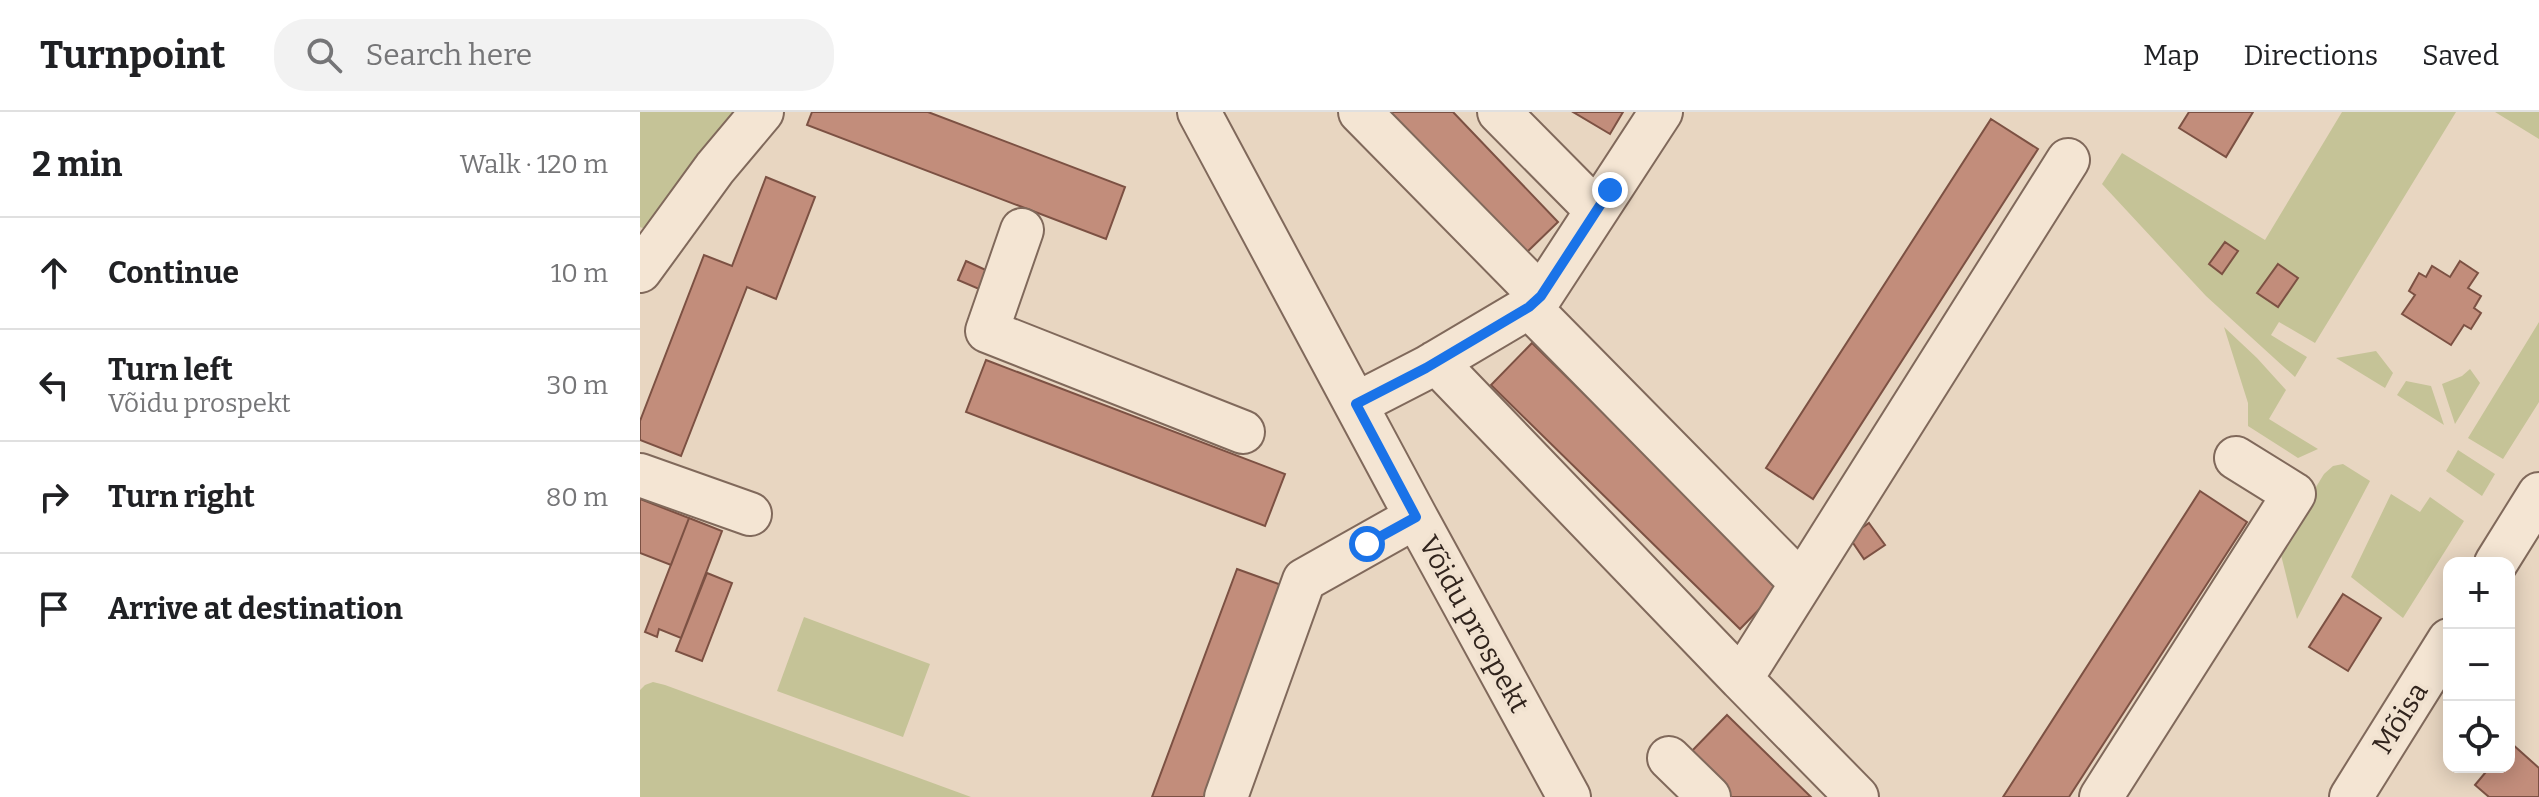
<!DOCTYPE html>
<html lang="en">
<head>
<meta charset="utf-8">
<style>
	body { margin:0; font-family:Bitter,serif; background:#f2f2f2; color:#202124 }
	.controls { position:absolute; right:24px; bottom:24px; display:grid; overflow:hidden; border-radius:16px; box-shadow:0 4px 20px #0003 }
	.controls button { width:72px; height:72px; display:grid; place-items:center; padding:0; border:0; border-bottom:2px solid #e0e0e0; background:#fff; color:#202124; font:40px sans-serif }
	.stop { position:absolute; width:24px; height:24px; margin:-18px; border:6px solid #1a73e8; border-radius:50%; background:#fff }
	.stop.end { background:#1a73e8; border-color:#fff; box-shadow:0 2px 8px #0008 }
	.list { margin:0; padding:0; list-style:none }
	h2 { display:flex; justify-content:space-between; align-items:center; height:104px; margin:0; padding:0 32px; font-size:34px }
	h2 small { font-size:26px; font-weight:400; color:#757577 }
	.list li { display:grid; grid-template-columns:52px 1fr auto; gap:24px; align-items:center; box-sizing:border-box; height:112px; padding:0 32px; border-top:2px solid #e0e0e0 }
	.list b { display:block; font-size:30px; white-space:nowrap }
	.list p { margin:0; font-size:26px; white-space:nowrap; color:#757577 }
	.list em { font-size:26px; font-style:normal; color:#757577 }
	.icon { flex:none; width:44px; height:44px; fill:none; stroke:currentColor; stroke-width:2; stroke-linecap:round; stroke-linejoin:round }
	.map { position:relative; flex:none; width:1899px; height:685px; overflow:hidden }
	header { display:flex; align-items:center; gap:48px; box-sizing:border-box; height:112px; padding:0 40px; background:#fff; border-bottom:2px solid #e0e0e0 }
	header strong { font-size:38px }
	nav { display:flex; gap:44px; margin-inline-start:auto; font-size:28px }
	.search { width:560px; height:72px; background:#f2f2f2; display:flex; align-items:center; gap:20px; box-sizing:border-box; padding:0 28px; border-radius:32px; color:#757577; font-size:30px }
	main { display:flex }
	aside { flex:1; background:#fff }
	.map>svg:first-child { display:block }
</style>
</head>
<body>
<header>
<strong>Turnpoint</strong>
<div class="search"><svg class="icon" aria-label="search" viewBox="0 0 24 24"><circle cx="10" cy="10" r="6"/><path d="M15 15l6 6"/></svg>Search here</div>
<nav><a>Map</a><a>Directions</a><a>Saved</a></nav>
</header>
<main>
<aside>
<h2>2 min<small>Walk · 120 m</small></h2>
<ul class="list">
<li><svg class="icon" aria-label="ahead" viewBox="0 0 24 24"><path d="M12 20V5M6 11l6-6 6 6"/></svg><div><b>Continue</b></div><em>10 m</em></li>
<li><svg class="icon" aria-label="left" viewBox="0 0 24 24"><path d="M17 20v-9H6M10 6l-5 5 5 5"/></svg><div><b>Turn left</b><p>Võidu prospekt</p></div><em>30 m</em></li>
<li><svg class="icon" aria-label="right" viewBox="0 0 24 24"><path d="M7 20v-9h11M14 6l5 5-5 5"/></svg><div><b>Turn right</b></div><em>80 m</em></li>
<li><svg class="icon" aria-label="arrive" viewBox="0 0 24 24"><path d="M6 21V4h12l-3 4 3 4H6"/></svg><div><b>Arrive at destination</b></div></li>
</ul>
</aside>
<div class="map">
<svg width="1899" height="685" viewBox="0 0 1899 685">
	<rect width="100%" height="100%" fill="#e8d6c1"/>
	<!-- green -->
	<path fill="#c5c397" d="M 0,0 L 104,0 L 23,124 L 0,115 Z
		M 1702,0 L 1816,0 L 1675,231 L 1639,210 L 1631,223 L 1667,245 L 1655,265 L 1566,184 L 1462,72 L 1482,41 L 1625,128 Z
		M 1855,0 L 1899,0 L 1899,27 Z
		M 1899,210 L 1899,290 L 1863,347 L 1828,326 Z
		M 1584,215 L 1617,246 L 1646,278 L 1629,307 L 1678,337 L 1658,346 L 1608,314 L 1608,291 Z
		M 1736,239 L 1753,261 L 1745,276 L 1696,246 Z
		M 1830,257 L 1840,271 L 1815,312 L 1802,272 L 1822,264 Z
		M 1766,269 L 1791,274 L 1804,313 L 1757,283 Z
		M 1818,338 L 1855,362 L 1842,384 L 1806,359 Z
		M 1703,352 L 1730,369 L 1657,507 L 1639,435 L 1684,362 L 1693,354 Z
		M 1751,382 L 1780,400 L 1790,385 L 1824,409 L 1763,506 L 1711,465 Z
		M 164,505 L 290,552 L 263,625 L 137,579 Z
		M 13,570 L 25,573 L 331,685 L 0,685 L 0,578 L 5,573 Z"/>
	<!-- building -->
	<path fill="#c28d7b" stroke="#7c5143" stroke-width="2" d="M 172,0 L 288,0 L 485,75 L 466,127 L 167,13 Z
		M 748,0 L 813,0 L 918,110 L 884,143 Z
		M 933,0 L 983,0 L 970,22 Z
		M 1549,0 L 1613,0 L 1586,45 L 1539,16 Z
		M 1351,7 L 1398,37 L 1173,387 L 1126,356 Z
		M 126,65 L 175,85 L 136,187 L 107,175 L 41,344 L 0,328 L 0,309 L 64,143 L 92,154 Z
		M 1585,130 L 1598,139 L 1582,162 L 1569,152 Z
		M 326,149 L 348,159 L 339,177 L 318,168 Z
		M 1820,149 L 1838,161 L 1828,176 L 1841,184 L 1834,196 L 1841,201 L 1831,217 L 1824,213 L 1811,233 L 1762,202 L 1775,183 L 1769,179 L 1779,161 L 1786,165 L 1792,154 L 1810,165 Z
		M 1638,152 L 1658,166 L 1638,195 L 1617,181 Z
		M 892,231 L 1141,475 L 1100,517 L 851,273 Z
		M 346,248 L 645,362 L 625,414 L 326,300 Z
		M 1560,379 L 1607,410 L 1429,685 L 1363,685 Z
		M 0,387 L 49,406 L 31,453 L 0,441 Z
		M 49,406 L 82,419 L 41,526 L 19,517 L 17,525 L 5,520 Z
		M 1229,411 L 1245,433 L 1224,447 L 1209,425 Z
		M 597,457 L 647,475 L 568,685 L 512,685 Z
		M 67,461 L 92,471 L 62,549 L 36,539 Z
		M 1703,482 L 1741,506 L 1708,559 L 1669,535 Z
		M 1087,603 L 1171,685 L 1087,685 L 1046,645 Z
		M 1871,631 L 1899,656 L 1899,685 L 1849,685 L 1835,673 L 1850,655 L 1869,655 Z"/>
	<g fill="none" stroke-linecap="round" stroke-linejoin="round">
		<defs>
			<path id="minor" d="M 559,0 L 776,405 L 929,685
				M 720,0 L 901,184
				M 859,0 L 956,98
				M 382,118 L 347,219 L 603,320
				M 0,159 L 75,56 L 122,0
				M 889,195 L 1161,471
				M 796,250 L 1101,567
				M 716,292 L 786,256 L 889,195 L 901,184 L 1021,0
				M 0,363 L 110,402
				M 1856,451 L 1899,382
				M 1029,646 L 1069,685
				M 586,685 L 664,468 L 776,405
				M 1217,685 L 1101,567 L 1428,48
				M 1461,685 L 1654,382 L 1596,346
				M 1711,685 L 1809,528"/>
		</defs>
		<!-- minor casing -->
		<use href="#minor" stroke="#80695b" stroke-width="46"/>
		<!-- minor -->
		<use href="#minor" stroke="#f4e5d3" stroke-width="42"/>
	</g>
	<g fill="none" stroke-linecap="round" stroke-linejoin="round">
		<!-- route -->
		<path stroke="#1a73e8" stroke-width="10" d="M 727,432 L 776,405 L 716,292 L 786,256 L 889,195 L 901,184 L 970,78"/>
	</g>
	<g text-anchor="middle" dominant-baseline="central" stroke-width="8" stroke-linejoin="round" paint-order="stroke">
		<!-- street labels -->
		<g font-size="28" fill="#31241d" stroke="#f1e2d0">
			<text transform="translate(834 512) rotate(61)">Võidu prospekt</text>
			<text transform="translate(1760 606) rotate(-58)">Mõisa</text>
		</g>
	</g>
</svg>
<div class="controls">
<button>+</button>
<button>−</button>
<button><svg class="icon" aria-label="locate" viewBox="0 0 24 24"><circle cx="12" cy="12" r="6"/><path d="M12 2v4M12 18v4M2 12h4M18 12h4"/></svg></button>
</div>
<div class="stop" style="left:727px;top:432px"></div>
<div class="stop end" style="left:970px;top:78px"></div>
</div>
</main>
</body>
</html>
